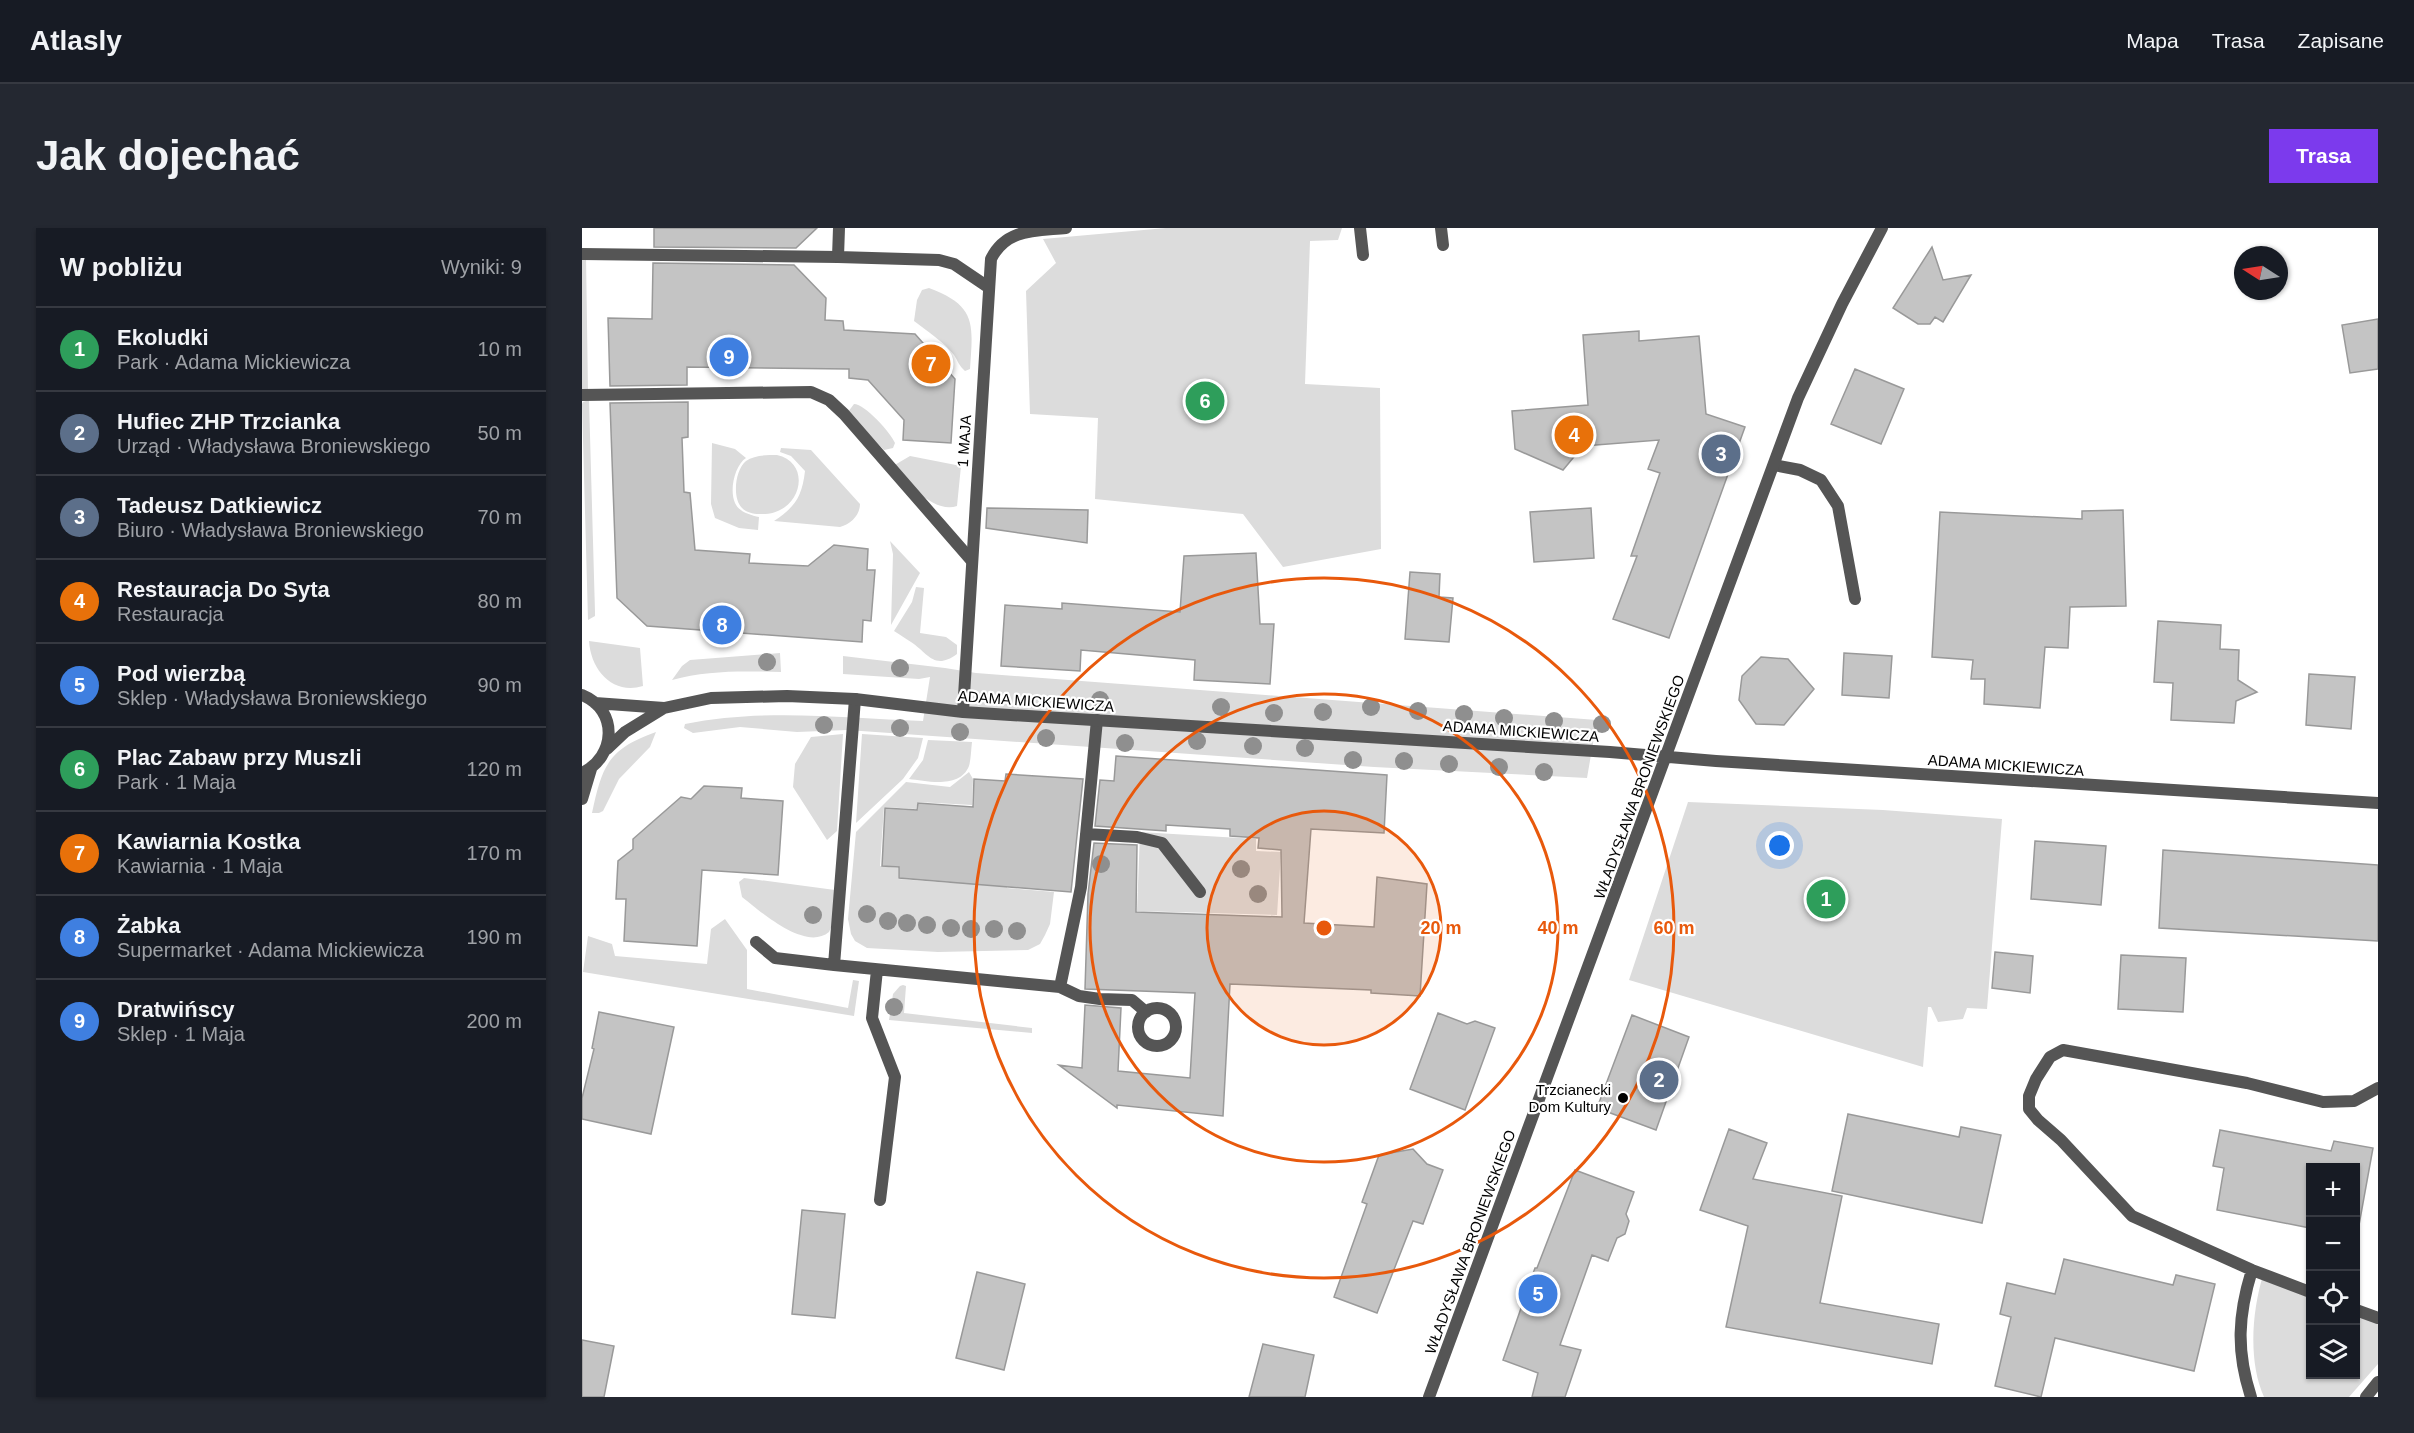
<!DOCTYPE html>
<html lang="pl">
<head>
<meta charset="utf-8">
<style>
	body { margin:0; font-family:Arial,sans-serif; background:#242831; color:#f1f3f6 }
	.controls { position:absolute; right:18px; bottom:18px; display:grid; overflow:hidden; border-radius:0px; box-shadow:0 2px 4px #0004 }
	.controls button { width:54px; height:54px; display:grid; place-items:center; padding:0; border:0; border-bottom:2px solid #363941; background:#171b24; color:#f1f3f6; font:30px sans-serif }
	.compass { position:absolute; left:1652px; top:18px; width:54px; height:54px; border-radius:50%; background:#171b24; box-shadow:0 2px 4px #0004; rotate:282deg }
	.you { position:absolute; left:1198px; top:618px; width:21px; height:21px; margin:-15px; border:4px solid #fff; border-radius:50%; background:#1a73e8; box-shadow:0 0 0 9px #1a73e833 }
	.badge { display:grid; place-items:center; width:39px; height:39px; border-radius:50%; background:#7c3aed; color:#fff; font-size:20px; font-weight:700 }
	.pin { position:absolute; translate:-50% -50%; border:3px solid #fff; box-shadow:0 2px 6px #0006 }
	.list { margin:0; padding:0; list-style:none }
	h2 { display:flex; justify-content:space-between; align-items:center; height:78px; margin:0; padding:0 24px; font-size:26px }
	h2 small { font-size:20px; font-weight:400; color:#9ea1a6 }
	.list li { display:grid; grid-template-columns:39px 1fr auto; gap:18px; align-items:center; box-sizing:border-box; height:84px; padding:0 24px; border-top:2px solid #363941 }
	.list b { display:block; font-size:22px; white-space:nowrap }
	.list p { margin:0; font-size:20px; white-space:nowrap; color:#9ea1a6 }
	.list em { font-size:20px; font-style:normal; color:#9ea1a6 }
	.icon { flex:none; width:33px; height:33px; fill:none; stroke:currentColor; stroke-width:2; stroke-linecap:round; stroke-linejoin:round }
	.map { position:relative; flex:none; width:1796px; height:1169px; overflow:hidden; border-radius:0px }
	header { display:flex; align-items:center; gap:36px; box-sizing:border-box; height:84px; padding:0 30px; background:#171b24; border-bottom:2px solid #363941 }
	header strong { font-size:28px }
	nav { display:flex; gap:33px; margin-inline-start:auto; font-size:21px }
	.intro { display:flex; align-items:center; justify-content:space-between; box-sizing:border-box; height:144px; padding:0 36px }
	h1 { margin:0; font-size:42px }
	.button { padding:15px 27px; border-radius:0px; background:#7c3aed; color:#fff; font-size:21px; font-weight:700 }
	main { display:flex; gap:36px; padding:0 36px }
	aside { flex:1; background:#171b24; border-radius:0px; box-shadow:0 2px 4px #0004 }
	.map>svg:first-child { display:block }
</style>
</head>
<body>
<header>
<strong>Atlasly</strong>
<nav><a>Mapa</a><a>Trasa</a><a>Zapisane</a></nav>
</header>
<div class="intro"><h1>Jak dojechać</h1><a class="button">Trasa</a></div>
<main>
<aside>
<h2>W pobliżu<small>Wyniki: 9</small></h2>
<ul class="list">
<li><span class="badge" style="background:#2e9e5b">1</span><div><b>Ekoludki</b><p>Park · Adama Mickiewicza</p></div><em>10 m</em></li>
<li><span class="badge" style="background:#5c6f8a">2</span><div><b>Hufiec ZHP Trzcianka</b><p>Urząd · Władysława Broniewskiego</p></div><em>50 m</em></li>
<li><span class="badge" style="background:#5c6f8a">3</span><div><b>Tadeusz Datkiewicz</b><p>Biuro · Władysława Broniewskiego</p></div><em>70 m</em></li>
<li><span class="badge" style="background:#e8710a">4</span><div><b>Restauracja Do Syta</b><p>Restauracja</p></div><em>80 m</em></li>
<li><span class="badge" style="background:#3f7fe0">5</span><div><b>Pod wierzbą</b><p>Sklep · Władysława Broniewskiego</p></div><em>90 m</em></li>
<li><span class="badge" style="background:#2e9e5b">6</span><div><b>Plac Zabaw przy Muszli</b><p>Park · 1 Maja</p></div><em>120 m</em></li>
<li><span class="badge" style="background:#e8710a">7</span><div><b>Kawiarnia Kostka</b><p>Kawiarnia · 1 Maja</p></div><em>170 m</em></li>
<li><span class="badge" style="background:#3f7fe0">8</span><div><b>Żabka</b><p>Supermarket · Adama Mickiewicza</p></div><em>190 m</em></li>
<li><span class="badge" style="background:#3f7fe0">9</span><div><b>Dratwińscy</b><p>Sklep · 1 Maja</p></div><em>200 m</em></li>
</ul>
</aside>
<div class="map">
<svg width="1796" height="1169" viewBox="0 0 1796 1169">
	<rect width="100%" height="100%" fill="#fff"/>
	<!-- green -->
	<path fill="#dcdcdc" d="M 584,0 L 760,0 L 756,12 L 728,13 L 723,156 L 798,160 L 799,321 L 701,339 L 661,286 L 513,271 L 516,190 L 448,186 L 444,63 L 474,35 L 461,11 Z
		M 0,27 L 4,27 L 6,164 L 0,165 Z
		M 347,60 C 395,78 391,96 388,141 L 383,143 C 377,138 376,133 372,127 C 362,114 345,103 332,93 L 335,72 L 340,62 Z
		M 7,172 L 13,384 L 13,388 L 6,392 L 0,176 L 1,174 Z
		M 272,176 C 283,176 309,205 313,215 L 311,220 L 302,222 L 266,184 Z
		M 130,215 L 153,221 L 164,230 C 153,237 147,262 153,275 C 157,284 168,287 177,289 L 176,302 L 157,300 L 133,290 L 129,276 Z
		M 199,220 L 229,222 L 278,276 C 278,287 269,296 258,299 L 192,293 C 213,279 220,269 223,243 L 209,228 L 198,224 Z
		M 195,227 C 232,235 219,289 177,286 C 171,286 164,284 160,280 C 150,270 153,242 164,233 C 172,227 185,227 195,227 Z
		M 328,228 L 379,238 L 375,278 C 352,286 324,254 311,238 Z
		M 308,313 L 338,345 L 309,397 L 311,326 Z
		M 334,359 L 342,360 L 338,405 L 364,409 L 375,417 L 375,426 C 352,443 346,425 329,414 C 323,410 318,407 312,403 L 330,374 Z
		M 7,413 L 58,420 L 61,458 C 31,467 9,443 7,413 Z
		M 198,425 L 199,444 C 162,443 125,442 90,452 L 100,438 L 108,432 Z
		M 261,428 L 363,440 L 394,445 L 1015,492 L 1005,550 L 792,539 L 265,502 L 215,504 L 158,499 L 111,505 L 102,500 L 103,496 C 181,480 262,490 341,493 L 348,449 L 337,451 L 261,446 Z
		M 74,504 L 68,519 L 37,551 L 21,583 L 17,585 L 10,585 C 20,538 26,521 74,504 Z
		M 261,506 L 255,603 L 245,612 L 211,559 L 213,536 L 229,509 Z
		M 280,506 L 341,510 L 336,530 L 321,551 L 274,595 Z
		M 346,512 L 390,514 C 389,522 389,531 387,538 C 378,561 345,553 327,551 L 341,532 Z
		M 387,544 L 391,551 L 390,577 L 336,574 L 334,581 L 302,579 L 298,638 L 316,640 L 316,651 L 369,655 L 370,644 L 429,623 L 425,660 L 472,664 L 468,696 L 463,707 L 458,716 L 446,722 L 356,724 L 285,720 L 273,713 L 269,706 L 266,691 L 274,604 L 324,554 L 368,559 Z
		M 1106,574 L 1301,582 L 1420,591 L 1405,781 L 1385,780 L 1381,791 L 1356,794 L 1349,779 L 1346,779 L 1341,839 L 1047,752 Z
		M 558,604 L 674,611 L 674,623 L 699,624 L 695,687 L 555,683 Z
		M 162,650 L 253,662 L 250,697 L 247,704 C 223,724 178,683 160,669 L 157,654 Z
		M 143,691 L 165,722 L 165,761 L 266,780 L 271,752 L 277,753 L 272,788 L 1,744 L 6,708 L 30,716 L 33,728 L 125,736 L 129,701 Z
		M 321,757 L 324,758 L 322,785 L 450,800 L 450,805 L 307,792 L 311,766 L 318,758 Z
		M 1681,1047 L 1728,1066 L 1728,1146 L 1774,1146 L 1774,1084 L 1796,1093 L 1796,1136 L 1767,1169 L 1682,1169 C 1666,1133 1670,1084 1681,1047 Z"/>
	<!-- building -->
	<path fill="#c4c4c4" stroke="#999" stroke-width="1.5" d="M 72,0 L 235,0 L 214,20 L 72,19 Z
		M 1350,19 L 1361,52 L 1389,47 L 1361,94 L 1353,89 L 1348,96 L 1336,96 L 1311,80 Z
		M 71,35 L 212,37 L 244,70 L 243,92 L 261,93 L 262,102 L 333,106 L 373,151 L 369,215 L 321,212 L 322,192 L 286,152 L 267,150 L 267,141 L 105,139 L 105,157 L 28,158 L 26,90 L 70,91 Z
		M 1796,91 L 1796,141 L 1768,145 L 1760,97 Z
		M 1057,103 L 1057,113 L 1117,108 L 1124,186 L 1163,199 L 1087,410 L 1031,391 L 1055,328 L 1049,328 L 1078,245 L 1066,241 L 1077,212 L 1001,218 L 981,242 L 933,221 L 930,183 L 1006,177 L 1001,107 Z
		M 1273,141 L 1322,161 L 1299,216 L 1249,196 Z
		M 106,174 L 106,209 L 100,210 L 102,264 L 108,265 L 113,322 L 168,326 L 167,335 L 226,338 L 252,317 L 286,321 L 285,342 L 293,342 L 289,393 L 281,392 L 280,414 L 65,398 L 35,370 L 28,175 Z
		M 405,280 L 506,282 L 505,315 L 404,300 Z
		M 1009,280 L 1012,330 L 952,334 L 948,284 Z
		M 1541,282 L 1544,378 L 1488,379 L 1486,420 L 1463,419 L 1458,480 L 1402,476 L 1403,451 L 1389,451 L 1391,432 L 1350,429 L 1358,284 L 1500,291 L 1500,283 Z
		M 674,325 L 678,396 L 692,396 L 688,456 L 612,452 L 613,432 L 499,422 L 498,443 L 419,438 L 423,377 L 480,381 L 480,375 L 598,384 L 602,328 Z
		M 828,344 L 858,346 L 857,369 L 871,370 L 867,414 L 823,411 Z
		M 1576,393 L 1639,397 L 1638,421 L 1657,422 L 1656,452 L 1675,464 L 1654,473 L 1652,495 L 1589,492 L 1591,455 L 1572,454 Z
		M 1262,425 L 1310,428 L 1307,470 L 1260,467 Z
		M 1179,429 L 1206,431 L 1232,461 L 1202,497 L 1174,496 L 1157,472 L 1160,448 Z
		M 1727,446 L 1773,449 L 1769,501 L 1724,497 Z
		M 534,528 L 805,547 L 802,605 L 729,601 L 722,695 L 792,699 L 795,649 L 845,656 L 838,768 L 789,765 L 789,762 L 648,756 L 641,888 L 535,877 L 535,880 L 477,837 L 500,840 L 503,777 L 539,780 L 536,843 L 608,850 L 613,765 L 503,761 L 506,666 L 512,615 L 555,617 L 554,684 L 700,689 L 699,622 L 676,620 L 677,610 L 648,608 L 648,601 L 584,597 L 584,603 L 513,598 L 518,552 L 532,553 Z
		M 424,546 L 501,551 L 489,664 L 317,650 L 317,639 L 300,638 L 303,580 L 335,582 L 336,575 L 391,579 L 392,551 L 423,553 Z
		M 122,558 L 160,560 L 159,570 L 201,573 L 196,647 L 120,642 L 115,718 L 42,713 L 44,671 L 34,671 L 36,633 L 51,621 L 51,611 L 99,569 L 109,571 Z
		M 1453,613 L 1524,618 L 1519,677 L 1449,671 Z
		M 1581,622 L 1796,637 L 1796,713 L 1577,700 Z
		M 1413,724 L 1451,728 L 1448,765 L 1410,760 Z
		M 1539,727 L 1604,730 L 1601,784 L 1536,781 Z
		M 17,784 L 92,799 L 69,906 L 0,891 L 0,870 L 12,821 L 10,820 Z
		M 856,785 L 885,796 L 893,793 L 913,800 L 883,882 L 828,861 Z
		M 1050,787 L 1107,809 L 1074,902 L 1015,880 Z
		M 1266,886 L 1377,909 L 1379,899 L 1419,907 L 1400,995 L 1250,963 Z
		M 1147,901 L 1185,915 L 1171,951 L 1260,968 L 1238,1075 L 1357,1096 L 1350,1136 L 1144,1099 L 1166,998 L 1118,982 Z
		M 1638,902 L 1749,923 L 1752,913 L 1791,920 L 1775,1008 L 1773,939 L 1728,939 L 1728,1000 L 1635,982 L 1642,940 L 1631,938 Z
		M 831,921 L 845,936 L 861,942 L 841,996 L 831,993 L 795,1085 L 752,1069 L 785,976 L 780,974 L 797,927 Z
		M 993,942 L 1052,964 L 1044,986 L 1047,993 L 1043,1006 L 1035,1010 L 1026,1033 L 1010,1027 L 978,1117 L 999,1122 L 983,1169 L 950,1169 L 956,1145 L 921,1132 L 953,1040 L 955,1040 Z
		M 220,982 L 263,986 L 253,1090 L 210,1086 Z
		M 1482,1031 L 1591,1057 L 1594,1047 L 1633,1056 L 1612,1143 L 1473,1110 L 1459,1169 L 1413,1158 L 1429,1089 L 1418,1086 L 1425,1055 L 1473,1066 Z
		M 395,1044 L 443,1056 L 422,1142 L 374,1130 Z
		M 0,1112 L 32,1118 L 22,1169 L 0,1169 Z
		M 681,1116 L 732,1127 L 723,1169 L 667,1169 Z"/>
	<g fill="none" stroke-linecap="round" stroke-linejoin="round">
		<!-- service -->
		<path stroke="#555" stroke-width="12" d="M 778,0 L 781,27
			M 859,0 L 861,17
			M 0,167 L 229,164 L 247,172 L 262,186 L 390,333
			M 1192,237 L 1218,242 L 1239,252 L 1256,278 L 1273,371
			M 273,471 L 252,737 L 478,759 L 497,768 L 518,771 L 550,772 L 564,784
			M 504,606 L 555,609 L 580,615 L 618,664
			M 174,714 L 193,730 L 252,737
			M 295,742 L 290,790 L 313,849 L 298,972
			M 478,759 L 499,659 L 515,492
			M556 799a19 19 0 1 1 38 0a19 19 0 1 1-38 0Z"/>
		<!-- pedestrian -->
		<path stroke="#555" stroke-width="12" d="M 0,26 L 256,29"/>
		<!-- minor -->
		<path stroke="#555" stroke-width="12" d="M 257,0 L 256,29 L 357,32 L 372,36 L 406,59
			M 0,467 C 37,482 34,529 0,545
			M 13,475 L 82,480
			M 381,484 L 409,31 C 424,0 454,3 484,0
			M 25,521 L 43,504 L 82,480 L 129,470 L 205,468 L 273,471 L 381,484 L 1028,524 L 1134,533 L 1796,575
			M 0,571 L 9,541
			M 1728,1064 L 1670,1042 L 1550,988 L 1479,912 L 1456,892 L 1447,881 L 1447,868 L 1454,851 L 1468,829 L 1481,822 L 1665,855 L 1741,874 L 1772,873 L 1796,860
			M 1774,1082 L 1796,1090
			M 847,1169 L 1216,170 L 1260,76 L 1300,0
			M 1669,1169 C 1654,1123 1656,1087 1670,1042
			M 1784,1169 L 1796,1154"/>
	</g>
	<!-- trees -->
	<g fill="#8f8f8f">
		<circle cx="185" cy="434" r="9"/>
		<circle cx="318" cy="440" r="9"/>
		<circle cx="518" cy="472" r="9"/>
		<circle cx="639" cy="479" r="9"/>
		<circle cx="789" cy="479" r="9"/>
		<circle cx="836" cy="483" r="9"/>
		<circle cx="741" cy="484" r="9"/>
		<circle cx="692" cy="485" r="9"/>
		<circle cx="882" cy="486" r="9"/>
		<circle cx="922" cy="490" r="9"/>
		<circle cx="972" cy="493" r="9"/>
		<circle cx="1020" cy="496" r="9"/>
		<circle cx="242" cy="497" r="9"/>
		<circle cx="318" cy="500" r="9"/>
		<circle cx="378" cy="504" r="9"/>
		<circle cx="464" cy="510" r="9"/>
		<circle cx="615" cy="513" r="9"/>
		<circle cx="543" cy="515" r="9"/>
		<circle cx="671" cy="518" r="9"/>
		<circle cx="723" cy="520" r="9"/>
		<circle cx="771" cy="532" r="9"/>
		<circle cx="822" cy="533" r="9"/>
		<circle cx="867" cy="536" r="9"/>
		<circle cx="917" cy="539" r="9"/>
		<circle cx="962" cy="544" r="9"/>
		<circle cx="519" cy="636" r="9"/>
		<circle cx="659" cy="641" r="9"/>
		<circle cx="676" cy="666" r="9"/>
		<circle cx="285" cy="686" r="9"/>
		<circle cx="231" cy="687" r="9"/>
		<circle cx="306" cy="693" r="9"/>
		<circle cx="325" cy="695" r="9"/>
		<circle cx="345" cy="697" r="9"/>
		<circle cx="369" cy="700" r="9"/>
		<circle cx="389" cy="701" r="9"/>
		<circle cx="412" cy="701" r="9"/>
		<circle cx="435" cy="703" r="9"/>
		<circle cx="312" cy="779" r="9"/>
	</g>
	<!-- distance rings -->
	<circle cx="742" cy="700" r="117" fill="#e8590c" fill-opacity=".12"/>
	<g fill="none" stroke="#e8590c" stroke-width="3">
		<circle cx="742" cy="700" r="117"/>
		<circle cx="742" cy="700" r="234"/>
		<circle cx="742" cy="700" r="350"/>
	</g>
	<!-- markers -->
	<circle fill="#000" stroke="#fff" stroke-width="2" cx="1041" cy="870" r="6"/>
	<g text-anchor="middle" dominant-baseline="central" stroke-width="4.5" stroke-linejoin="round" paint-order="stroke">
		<!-- street labels -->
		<g font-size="15" fill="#000" stroke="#fff">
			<text transform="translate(382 213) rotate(-86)">1 MAJA</text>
			<text transform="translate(454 473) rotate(4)">ADAMA MICKIEWICZA</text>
			<text transform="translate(939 503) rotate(4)">ADAMA MICKIEWICZA</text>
			<text transform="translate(1424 537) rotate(4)">ADAMA MICKIEWICZA</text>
			<text transform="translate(1057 559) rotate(-70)">WŁADYSŁAWA BRONIEWSKIEGO</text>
			<text transform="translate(888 1014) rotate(-70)">WŁADYSŁAWA BRONIEWSKIEGO</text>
		</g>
		<!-- poi labels -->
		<g font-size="15" fill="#000" stroke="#fff" text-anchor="end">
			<text x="1029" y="861">Trzcianecki<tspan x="1029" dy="17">Dom Kultury</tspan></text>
		</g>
	</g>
	<circle cx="742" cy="700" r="9" fill="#e8590c" stroke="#fff" stroke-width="3"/>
	<g font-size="18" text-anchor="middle" font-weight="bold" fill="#e8590c" stroke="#fff" stroke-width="4.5" stroke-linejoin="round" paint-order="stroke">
		<text x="859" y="706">20 m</text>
		<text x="976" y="706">40 m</text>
		<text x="1092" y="706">60 m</text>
	</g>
</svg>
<div class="controls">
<button>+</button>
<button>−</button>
<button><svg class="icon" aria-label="locate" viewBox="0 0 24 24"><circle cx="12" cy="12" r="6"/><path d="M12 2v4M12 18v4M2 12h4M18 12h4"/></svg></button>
<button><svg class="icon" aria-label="layers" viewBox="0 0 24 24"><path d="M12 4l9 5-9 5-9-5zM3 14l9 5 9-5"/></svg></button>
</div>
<svg class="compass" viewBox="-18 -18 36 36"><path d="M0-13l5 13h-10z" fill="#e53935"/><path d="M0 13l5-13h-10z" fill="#9ea1a6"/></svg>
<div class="you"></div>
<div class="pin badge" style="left:1244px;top:671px;background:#2e9e5b">1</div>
<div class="pin badge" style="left:1077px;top:852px;background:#5c6f8a">2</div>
<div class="pin badge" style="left:1139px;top:226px;background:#5c6f8a">3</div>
<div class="pin badge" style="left:992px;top:207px;background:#e8710a">4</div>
<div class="pin badge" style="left:956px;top:1066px;background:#3f7fe0">5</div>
<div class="pin badge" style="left:623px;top:173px;background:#2e9e5b">6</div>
<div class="pin badge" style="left:349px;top:136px;background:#e8710a">7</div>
<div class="pin badge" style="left:140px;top:397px;background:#3f7fe0">8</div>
<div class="pin badge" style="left:147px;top:129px;background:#3f7fe0">9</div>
</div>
</main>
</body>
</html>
